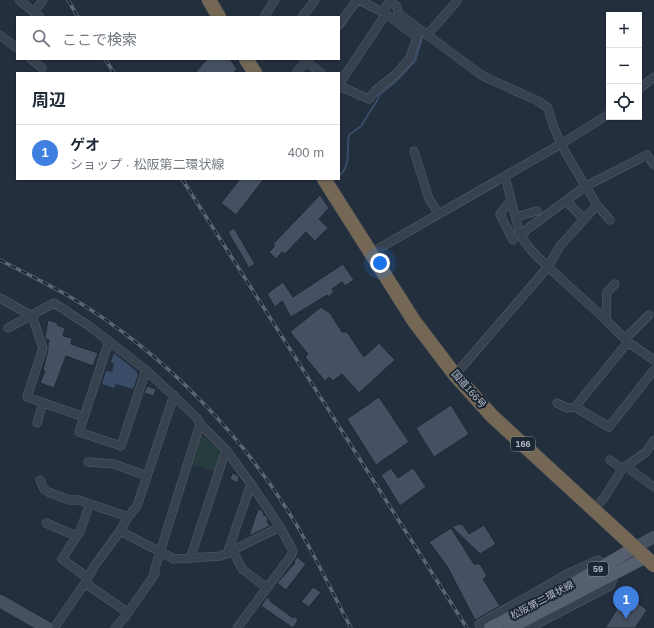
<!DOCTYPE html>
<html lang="ja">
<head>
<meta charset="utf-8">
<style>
	body { margin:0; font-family:Helvetica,"Noto Sans JP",sans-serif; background:#f2f2f3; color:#1f2937 }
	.controls { position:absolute; right:12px; top:12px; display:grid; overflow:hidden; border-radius:0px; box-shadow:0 1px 3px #0004 }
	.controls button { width:36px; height:36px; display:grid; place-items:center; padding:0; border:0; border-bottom:1px solid #e0e1e3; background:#fff; color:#1f2937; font:20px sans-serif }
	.you { position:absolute; left:380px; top:263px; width:14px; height:14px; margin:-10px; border:3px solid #fff; border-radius:50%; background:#1a73e8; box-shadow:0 0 0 6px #1a73e833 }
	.badge { display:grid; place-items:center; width:26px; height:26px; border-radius:50%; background:#db2777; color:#fff; font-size:13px; font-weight:700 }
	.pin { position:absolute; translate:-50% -33px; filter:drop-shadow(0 1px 2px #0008) }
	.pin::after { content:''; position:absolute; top:21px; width:14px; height:12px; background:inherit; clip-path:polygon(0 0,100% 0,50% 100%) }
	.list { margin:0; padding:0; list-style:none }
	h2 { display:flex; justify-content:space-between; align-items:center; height:52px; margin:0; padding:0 16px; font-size:17px }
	h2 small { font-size:13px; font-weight:400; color:#747a83 }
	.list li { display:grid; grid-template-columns:26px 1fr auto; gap:12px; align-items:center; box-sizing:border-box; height:56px; padding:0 16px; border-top:1px solid #e0e1e3 }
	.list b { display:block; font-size:15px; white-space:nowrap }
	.list p { margin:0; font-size:13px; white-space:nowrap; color:#747a83 }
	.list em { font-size:13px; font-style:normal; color:#747a83 }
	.icon { flex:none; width:22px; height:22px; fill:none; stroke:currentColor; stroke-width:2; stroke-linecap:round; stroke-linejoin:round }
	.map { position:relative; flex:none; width:654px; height:628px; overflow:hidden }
	.search { position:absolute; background:#fff; box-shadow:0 1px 3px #0004; left:16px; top:16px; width:324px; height:44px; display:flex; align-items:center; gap:10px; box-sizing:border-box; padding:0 14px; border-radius:0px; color:#747a83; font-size:15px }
	.panel { position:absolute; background:#fff; box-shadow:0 1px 3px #0004; left:16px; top:72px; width:324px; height:108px; border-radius:0px }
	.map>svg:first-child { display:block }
</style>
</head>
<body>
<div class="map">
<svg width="654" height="628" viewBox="0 0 654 628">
	<rect width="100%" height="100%" fill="#242f3e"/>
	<!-- green -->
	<path fill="#263c3f" d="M 200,434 L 220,450 L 216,472 L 190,464 Z"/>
	<!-- water -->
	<path fill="#394c67" d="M 114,353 L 136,371 L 138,375 L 133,389 L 116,384 L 114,388 L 102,384 L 106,371 L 112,372 L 114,364 L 111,362 Z"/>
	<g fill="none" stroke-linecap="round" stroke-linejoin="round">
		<!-- stream -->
		<path stroke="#394c67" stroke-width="2" d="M 339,176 C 352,165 346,149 349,135 L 361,126 L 378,99 L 379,95 L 394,83 L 415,61 L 423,35 L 422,35"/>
	</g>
	<!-- building -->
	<path fill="#455162" stroke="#1f2835" d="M 207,59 L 230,59 L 237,69 L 233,73 L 195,73 Z
		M 240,179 L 264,179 L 236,215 L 221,203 Z
		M 320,195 L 329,208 L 319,219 L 328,228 L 315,241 L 306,232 L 285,254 L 282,252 L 276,259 L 269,252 L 275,246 L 273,244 Z
		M 234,228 L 255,264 L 249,268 L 228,232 Z
		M 343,264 L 354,280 L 345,286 L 342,282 L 332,289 L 334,292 L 328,297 L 327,295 L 291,317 L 282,301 L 275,307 L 267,294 L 283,282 L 293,297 Z
		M 321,307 L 330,313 L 342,332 L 347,332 L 364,357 L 379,343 L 395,360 L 359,393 L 342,374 L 333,381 L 329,377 L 325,381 L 305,357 L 308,354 L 290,332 Z
		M 48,320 L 58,323 L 57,325 L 65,328 L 63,336 L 72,338 L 71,344 L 98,353 L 93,366 L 66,356 L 54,388 L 40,383 L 45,371 L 43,370 L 48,349 L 48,344 L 49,340 L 46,340 L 45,337 Z
		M 147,386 L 156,389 L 154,396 L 144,393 Z
		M 379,397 L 409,442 L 376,465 L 347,419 Z
		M 451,405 L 469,434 L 434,457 L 416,428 Z
		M 391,468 L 398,478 L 413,468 L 426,487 L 400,506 L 381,475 Z
		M 232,473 L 237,475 L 239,477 L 238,483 L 230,479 Z
		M 258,509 L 262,511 L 264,513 L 263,515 L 266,516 L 268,519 L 267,521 L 270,526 L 249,536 Z
		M 459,524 L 463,525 L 469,534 L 484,525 L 496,544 L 480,554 L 452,527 Z
		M 451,528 L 474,564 L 480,564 L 487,576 L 483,579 L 500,606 L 475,620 L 447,566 L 429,542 Z
		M 297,557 L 306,564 L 286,590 L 277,583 L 295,563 L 294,562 Z
		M 313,587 L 321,592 L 309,607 L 301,602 Z
		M 627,594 L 647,610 L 635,628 L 605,628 Z
		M 267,597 L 271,600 L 270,601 L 293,618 L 294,616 L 298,620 L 293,628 L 261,606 Z"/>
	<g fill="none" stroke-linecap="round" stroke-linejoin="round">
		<defs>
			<path id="street" d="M 19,0 L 40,17
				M 34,12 L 43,0
				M 267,17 L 265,15 L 275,0
				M 302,17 L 315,0
				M 339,25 L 357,0
				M 428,34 L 457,1
				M 0,35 L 17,48
				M 31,59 L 42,68
				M 303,59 L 321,73
				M 296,73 L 306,62 L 309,60
				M 339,84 L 386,14 L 384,9 L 390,1 L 397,7 L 398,13 L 480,74 L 487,78 L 538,101 L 548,108 C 556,143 579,174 597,205 L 560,246 L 548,267 L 455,375
				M 339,86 L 369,99 L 376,90 L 396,74 L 410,58 L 417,37 L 386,14 L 359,0
				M 639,89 L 654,77
				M 414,151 L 429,199 L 439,214
				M 654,165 L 647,155 L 586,186 L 526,230 L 522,238 L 531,250 L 548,267 L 606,320 L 628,342 L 654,360
				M 505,176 L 519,231
				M 511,200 L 500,214 L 513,240
				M 566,201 L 584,219
				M 597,205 L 610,220
				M 516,217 L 537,211
				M 371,253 L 561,144 L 609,114
				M 0,298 L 32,316 L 43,348 L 27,397 L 84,417
				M 606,320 L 607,292 L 615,284
				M 8,328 L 54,303 L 89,326 L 146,370 L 197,418 L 200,424 L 226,450 L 251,484 L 280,527 L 293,551 L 291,556 L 237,628
				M 624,337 L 630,334 L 649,315
				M 109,341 L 79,432 L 121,446 L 146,370
				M 557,403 L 567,408 L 575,407 L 609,427 L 654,370
				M 575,407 L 628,342
				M 37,423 L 43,403
				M 610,460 L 622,469
				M 88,462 L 114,464 L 147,476
				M 627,465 L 631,470 L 654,487
				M 40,480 L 44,489 L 48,492 L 69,500 L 79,500 L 90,504
				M 594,509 L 604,498 L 622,469 L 646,452 L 654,440
				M 46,523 L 76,536
				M 120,531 L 174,559 L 221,556 L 280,527
				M 233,551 L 242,569 L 267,588
				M 227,554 L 251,484
				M 190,559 L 226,450
				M 88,578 L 62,559 L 80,531 L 90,504 L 128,517
				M 85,583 L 124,610 L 127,614
				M 54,628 L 85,583 L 95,565 L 120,531 L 128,517 L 137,506 L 174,395
				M 115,628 L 125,617 L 155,574 L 154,572 L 160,552 L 200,424
				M 482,628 L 479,624 L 571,572 L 597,560 L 606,565
				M 529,628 L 610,586 L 615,574"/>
			<path id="secondary" d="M 634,548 L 654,537
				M 0,601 L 47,628"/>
			<path id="primary" d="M 490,628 L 561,591 L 634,548
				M 510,628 L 646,557"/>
			<path id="highway" d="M 209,0 L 219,17
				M 246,59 L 255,73
				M 324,179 L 414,321 L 455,375 L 492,416 L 654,565"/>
		</defs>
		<!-- street casing -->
		<use href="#street" stroke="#565f6c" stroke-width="9"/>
		<!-- secondary casing -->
		<use href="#secondary" stroke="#565f6c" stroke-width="12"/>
		<!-- primary casing -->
		<use href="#primary" stroke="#414a57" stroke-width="13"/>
		<!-- highway casing -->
		<use href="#highway" stroke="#434c59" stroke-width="15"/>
		<!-- street -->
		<use href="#street" stroke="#38414e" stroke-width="8"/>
		<!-- secondary -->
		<use href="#secondary" stroke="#465061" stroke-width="11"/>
		<!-- primary -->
		<use href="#primary" stroke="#56606e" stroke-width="12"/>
		<!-- highway -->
		<use href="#highway" stroke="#746855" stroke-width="14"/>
		<defs>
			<path id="rail" d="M 68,0 L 78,17
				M 105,59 L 114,73
				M 182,179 L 467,628
				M 0,260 C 22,271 45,283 67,295 C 167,354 252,443 308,545 C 323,572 336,600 351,628"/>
		</defs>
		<!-- rail casing -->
		<use href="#rail" stroke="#5a6575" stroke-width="3.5"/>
		<!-- rail -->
		<use href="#rail" stroke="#1d2633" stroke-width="2" stroke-dasharray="6" stroke-linecap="butt"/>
	</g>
	<g text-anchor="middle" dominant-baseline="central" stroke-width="4" stroke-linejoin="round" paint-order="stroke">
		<!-- shield labels -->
		<g fill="#1d2633" stroke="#878f9c" stroke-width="1">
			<rect x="511" y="437" width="24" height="14" rx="3"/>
			<rect x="588" y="562" width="20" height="14" rx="3"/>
		</g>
		<g font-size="9" font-weight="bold" fill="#b4bcc9">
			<text x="523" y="444">166</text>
			<text x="598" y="569">59</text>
		</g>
		<!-- street labels -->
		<g font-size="10" fill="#b4bcc9" stroke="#1d2633">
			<text transform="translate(469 389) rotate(49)">国道166号</text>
			<text transform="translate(542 600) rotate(-28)">松阪第二環状線</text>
		</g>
	</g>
</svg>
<div class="controls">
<button>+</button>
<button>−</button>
<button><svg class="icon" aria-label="locate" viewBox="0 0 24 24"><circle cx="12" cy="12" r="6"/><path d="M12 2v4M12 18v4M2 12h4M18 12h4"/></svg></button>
</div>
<div class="you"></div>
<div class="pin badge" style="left:626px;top:619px;background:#3f7fe0">1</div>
<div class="search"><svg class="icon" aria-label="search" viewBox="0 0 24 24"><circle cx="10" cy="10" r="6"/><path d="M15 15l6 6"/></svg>ここで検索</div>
<section class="panel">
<h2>周辺<small></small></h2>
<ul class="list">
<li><span class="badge" style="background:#3f7fe0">1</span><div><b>ゲオ</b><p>ショップ · 松阪第二環状線</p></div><em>400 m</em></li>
</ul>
</section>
</div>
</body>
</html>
